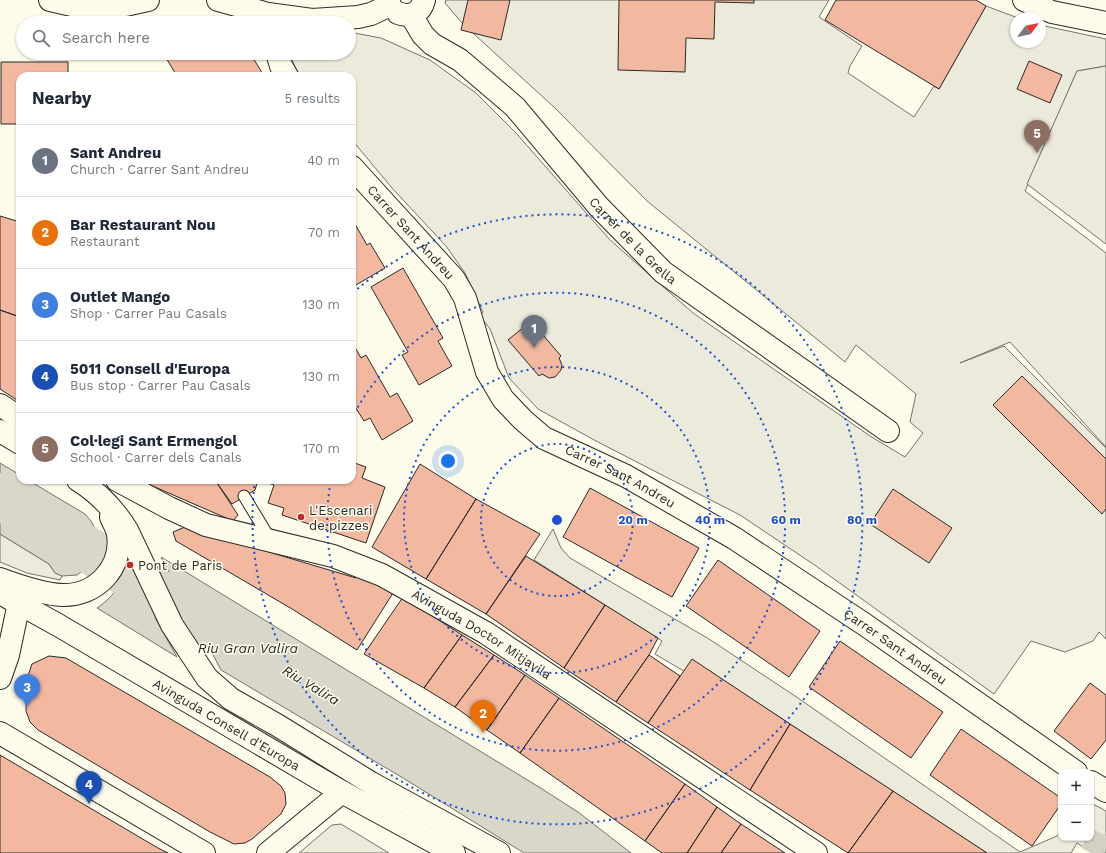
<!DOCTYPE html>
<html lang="en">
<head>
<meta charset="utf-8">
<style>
	body { margin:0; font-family:"Work Sans",sans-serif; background:#f2f2f3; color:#1f2937 }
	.controls { position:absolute; right:12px; bottom:12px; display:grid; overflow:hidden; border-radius:8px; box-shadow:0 1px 3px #0004 }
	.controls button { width:36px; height:36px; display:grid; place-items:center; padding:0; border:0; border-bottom:1px solid #e0e1e3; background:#fff; color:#1f2937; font:20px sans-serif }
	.compass { position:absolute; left:1010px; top:12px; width:36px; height:36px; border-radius:50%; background:#fff; box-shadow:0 1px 3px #0004; rotate:58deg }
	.you { position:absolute; left:448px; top:461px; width:14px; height:14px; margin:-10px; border:3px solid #fff; border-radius:50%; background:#1a73e8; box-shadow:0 0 0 6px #1a73e833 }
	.badge { display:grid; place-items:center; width:26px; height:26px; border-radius:50%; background:#c62828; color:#fff; font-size:13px; font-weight:700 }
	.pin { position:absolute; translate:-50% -33px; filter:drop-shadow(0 1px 2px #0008) }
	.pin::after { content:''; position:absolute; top:21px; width:14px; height:12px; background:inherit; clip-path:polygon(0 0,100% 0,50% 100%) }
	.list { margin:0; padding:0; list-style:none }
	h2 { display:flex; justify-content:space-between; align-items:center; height:52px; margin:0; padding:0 16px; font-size:17px }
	h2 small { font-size:13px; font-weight:400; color:#747a83 }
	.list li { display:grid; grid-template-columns:26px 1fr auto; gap:12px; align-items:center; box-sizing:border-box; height:72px; padding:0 16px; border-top:1px solid #e0e1e3 }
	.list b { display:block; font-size:15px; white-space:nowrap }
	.list p { margin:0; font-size:13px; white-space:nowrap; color:#747a83 }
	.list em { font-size:13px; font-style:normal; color:#747a83 }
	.icon { flex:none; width:22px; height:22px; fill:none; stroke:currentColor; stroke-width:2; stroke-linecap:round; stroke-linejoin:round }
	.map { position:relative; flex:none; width:1106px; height:853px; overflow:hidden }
	.search { position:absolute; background:#fff; box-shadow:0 1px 3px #0004; left:16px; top:16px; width:340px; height:44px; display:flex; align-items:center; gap:10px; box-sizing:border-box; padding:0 14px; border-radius:22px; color:#747a83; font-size:15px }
	.panel { position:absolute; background:#fff; box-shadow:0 1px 3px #0004; left:16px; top:72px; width:340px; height:412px; border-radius:12px }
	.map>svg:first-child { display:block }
</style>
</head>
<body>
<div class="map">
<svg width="1106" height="853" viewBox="0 0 1106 853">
	<rect width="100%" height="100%" fill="#fdfbea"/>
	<!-- green -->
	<path fill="#ecebdb" stroke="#74746e" d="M 446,0 L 829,0 L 819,17 L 862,46 L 850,66 L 848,73 L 914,117 L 934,86 L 939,89 L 986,6 L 1018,18 L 1016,18 L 1016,42 L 1040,42 L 1040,25 L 1106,39 L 1106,66 L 1077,71 L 1025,191 L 1106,253 L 1106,447 L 1010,342 L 960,363 L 1004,346 L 1106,448 L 1106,639 L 1099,632 L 1093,641 L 1065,652 L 1031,641 L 994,694 L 816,566 L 740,515 L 596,441 L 538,409 L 509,378 L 490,329 L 480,316 L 483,312 L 465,273 L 446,246 L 392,188 L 352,140 L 352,76 L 299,76 L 289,53 L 349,53 L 349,32 L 381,38 L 430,60 L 476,93 L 516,133 L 610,240 L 693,313 L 870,436 L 905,457 L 923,433 L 910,422 L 916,394 L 856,345 L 845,362 L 647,201 L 555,108 L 463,24 L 445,3 Z
		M 553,529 L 561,548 L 570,558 L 709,639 L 798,698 L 1020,852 L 1057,836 L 1061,830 L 1061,838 L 1091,838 L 1091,803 L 1106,811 L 1106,853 L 1092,853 L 1077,843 L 1071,853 L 987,853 L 694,661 L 687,673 L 655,654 L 662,641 L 534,560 Z"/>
	<!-- parking -->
	<path fill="#eceadb" stroke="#74746e" d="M 1106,66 L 1106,244 L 1027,184 L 1077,71 Z
		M 0,534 L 49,564 L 55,573 L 62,576 L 60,580 L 27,573 L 0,562 Z
		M 341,824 L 389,853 L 299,853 L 332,825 Z"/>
	<!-- water -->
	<path fill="#d8d7c9" stroke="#74746e" d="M 0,463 L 20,475 L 20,480 L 28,480 L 85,514 L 91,521 L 97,532 L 100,545 L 94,562 L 77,575 L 62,576 L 55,573 L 49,564 L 0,534 Z
		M 161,557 L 539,787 L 578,812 L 631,853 L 524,853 L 403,778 L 221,670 Z
		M 128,569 L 177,657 L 97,608 C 112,598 121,585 128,569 Z"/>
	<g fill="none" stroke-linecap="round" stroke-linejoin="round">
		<!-- river -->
		<path stroke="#d8d7c9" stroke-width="46" d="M 0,496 L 244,645"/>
	</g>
	<!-- building -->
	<path fill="#f2b8a0" stroke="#2b2b2b" d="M 468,0 L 510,0 L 501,40 L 461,30 Z
		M 619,0 L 754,0 L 754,3 L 715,2 L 714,39 L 686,38 L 685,72 L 618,70 Z
		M 836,0 L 976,0 L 986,6 L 939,89 L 825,20 Z
		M 214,16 L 218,23 L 202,23 Z
		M 163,53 L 250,53 L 264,76 L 177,76 Z
		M 1029,61 L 1062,75 L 1050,103 L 1017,89 Z
		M 1,62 L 68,62 L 68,76 L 20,76 L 20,124 L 1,124 Z
		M 0,216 L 20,222 L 20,317 L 0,310 Z
		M 352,219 L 367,245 L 370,243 L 385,268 L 356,285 L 352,277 Z
		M 403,268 L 443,338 L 438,341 L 452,366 L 419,385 L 402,355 L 408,352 L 371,287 Z
		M 0,310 L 20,317 L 20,402 L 0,389 Z
		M 531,321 L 561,356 L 559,358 L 562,365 L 561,370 L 555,377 L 549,378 L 542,374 L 539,376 L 508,340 Z
		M 352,342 L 361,358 L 366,355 L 390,397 L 397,393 L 413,421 L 382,440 L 370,418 L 364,421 L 352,402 Z
		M 1022,376 L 1106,459 L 1106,509 L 1102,514 L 993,405 Z
		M 352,462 L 366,467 L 362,478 L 385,487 L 366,543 L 282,515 L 284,508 L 268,503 L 274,485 L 259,480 L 352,480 Z
		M 420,464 L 476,499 L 426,579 L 372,547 Z
		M 151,480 L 215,480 L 238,515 L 233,521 L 148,484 Z
		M 215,480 L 258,480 L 255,490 L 232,504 Z
		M 590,488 L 699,548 L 672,597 L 563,537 Z
		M 893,489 L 952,528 L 929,563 L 870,524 Z
		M 476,499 L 540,534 L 486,614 L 426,579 Z
		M 185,527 L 356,578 L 359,573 L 393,593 L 357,650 L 292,609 L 176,541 L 173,532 Z
		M 526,556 L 605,605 L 564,668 L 486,614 Z
		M 718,560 L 820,631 L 789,677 L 686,606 Z
		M 403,597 L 462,635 L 424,688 L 364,654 Z
		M 605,605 L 658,638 L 649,655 L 616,702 L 564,668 Z
		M 462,635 L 494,655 L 455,707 L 424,688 Z
		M 840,641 L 943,712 L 911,758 L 809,687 Z
		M 494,655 L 525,675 L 487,730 L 455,707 Z
		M 649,655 L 680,676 L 648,723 L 616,702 Z
		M 49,656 L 66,658 L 270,777 L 281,786 L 285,793 L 286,804 L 281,814 L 252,839 L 245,843 L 234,844 L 210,832 L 38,730 L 30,722 L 26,711 L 27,679 L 32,664 Z
		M 692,659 L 790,724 L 750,790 L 648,723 Z
		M 525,675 L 559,698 L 520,753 L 487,730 Z
		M 1090,683 L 1106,695 L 1106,740 L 1091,759 L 1054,731 Z
		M 559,698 L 685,784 L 645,841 L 520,753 Z
		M 790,724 L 893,791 L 848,853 L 750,790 Z
		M 961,729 L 1061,798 L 1061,804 L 1032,846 L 930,775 Z
		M 0,755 L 158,848 L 168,853 L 0,853 Z
		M 685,784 L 717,807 L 687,853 L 662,853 L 645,841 Z
		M 893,791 L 987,853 L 848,853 Z
		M 717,807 L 741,824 L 721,853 L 687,853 Z
		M 741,824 L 785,853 L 721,853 Z"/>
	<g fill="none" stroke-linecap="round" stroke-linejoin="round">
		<!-- primary-tunnel -->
		<path stroke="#d3d1c4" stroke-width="22" stroke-dasharray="22 11" stroke-linecap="butt" d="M 1091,853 L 1106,825"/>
		<defs>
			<path id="lane" d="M 244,496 L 270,539"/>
			<g id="street">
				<path d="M 50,0 L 85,8 L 107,9 L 148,0"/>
				<path d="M 218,0 L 268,14 L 312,20 L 358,17 L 371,14 L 390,5"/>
				<path d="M 1024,0 L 1052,12 L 1106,23"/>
				<path d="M 398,13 C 410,18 421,13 424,0"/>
				<path id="s1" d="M 411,15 L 423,35 L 432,44 L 460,60 L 515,107 L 599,207 L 663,272 L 888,431"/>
				<path d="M 277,53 L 281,66 L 287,76"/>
				<path id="s2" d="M 352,167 L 454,279 L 465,298 L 487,372 L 503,399 L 523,420 L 544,438 L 626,476 L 734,538 L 864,624 L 1076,772"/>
				<path d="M 0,678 L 8,655 L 19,603"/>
				<path d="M 0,733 L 204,853"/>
				<path d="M 1091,782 L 1106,791"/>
				<path d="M 268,853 L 342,792"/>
			</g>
			<g id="primary">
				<path d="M 0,405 L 20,418"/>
				<path d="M 0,431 L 20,443"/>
				<path d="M 78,480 C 99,493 114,509 127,530 L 172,625 L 207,678 L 231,699 L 277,725 L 371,783 L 499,853"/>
				<path id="s3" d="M 117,480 L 169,508 L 206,525 L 333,556 L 382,575 L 486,633 L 816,853"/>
				<path d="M 0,579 C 19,586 42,594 62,595 C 96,596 123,568 118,534 C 117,528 113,522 111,517"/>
				<path id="s4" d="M 0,593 L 58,625 L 342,792 L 454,853"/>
			</g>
		</defs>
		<!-- lane casing -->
		<use href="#lane" stroke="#2b2b2b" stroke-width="13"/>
		<!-- street casing -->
		<use href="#street" stroke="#2b2b2b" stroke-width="24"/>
		<!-- primary casing -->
		<use href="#primary" stroke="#2b2b2b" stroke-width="24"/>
		<!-- lane -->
		<use href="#lane" stroke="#fdfbea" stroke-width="11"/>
		<!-- street -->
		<use href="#street" stroke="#fdfbea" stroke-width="22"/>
		<!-- primary -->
		<use href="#primary" stroke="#fdfbea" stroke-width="22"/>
	</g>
	<!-- distance rings -->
	<g fill="none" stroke="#1d4ed8" stroke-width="2" stroke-dasharray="2 4">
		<circle cx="557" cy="520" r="76"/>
		<circle cx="557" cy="520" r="153"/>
		<path d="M352 418A229 229 0 1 1 331 480"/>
		<path d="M353 293A305 305 0 1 1 255 480"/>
	</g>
	<!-- markers -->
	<g fill="#c62828" stroke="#fdfbea" stroke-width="1.5">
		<circle cx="301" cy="517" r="4"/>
		<circle cx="130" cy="565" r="4"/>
	</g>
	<g text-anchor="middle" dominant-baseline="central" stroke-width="3" stroke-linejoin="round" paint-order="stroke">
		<!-- street labels -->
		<g font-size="13" fill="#2b2b2b" stroke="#fdfbea">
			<text stroke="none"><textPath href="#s2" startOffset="88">Carrer Sant Andreu</textPath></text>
			<text stroke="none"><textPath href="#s1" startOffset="319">Carrer de la Grella</textPath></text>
			<text stroke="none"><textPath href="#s2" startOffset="424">Carrer Sant Andreu</textPath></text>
			<text stroke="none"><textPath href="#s3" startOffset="399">Avinguda Doctor Mitjavila</textPath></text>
			<text stroke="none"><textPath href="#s2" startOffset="748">Carrer Sant Andreu</textPath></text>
			<text stroke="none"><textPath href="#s4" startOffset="262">Avinguda Consell d'Europa</textPath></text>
		</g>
		<!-- poi labels -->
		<g font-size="13" fill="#2b2b2b" stroke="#fdfbea" text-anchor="start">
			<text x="309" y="510">L'Escenari<tspan x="309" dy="15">de pizzes</tspan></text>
			<text x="138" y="565">Pont de Paris</text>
		</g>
		<!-- water labels -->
		<g font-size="14" font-style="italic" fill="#2b2b2b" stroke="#fdfbea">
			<text x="248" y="648">Riu Gran Valira</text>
			<text transform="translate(311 685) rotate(31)">Riu Valira</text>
		</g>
	</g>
	<circle cx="557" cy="520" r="6" fill="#1d4ed8" stroke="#fdfbea" stroke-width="2"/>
	<g font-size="12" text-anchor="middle" font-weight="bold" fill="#1d4ed8" stroke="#fdfbea" stroke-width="3" stroke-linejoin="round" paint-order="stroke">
		<text x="633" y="524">20 m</text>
		<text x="710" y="524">40 m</text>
		<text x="786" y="524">60 m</text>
		<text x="862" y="524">80 m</text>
	</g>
</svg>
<div class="controls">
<button>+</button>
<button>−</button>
</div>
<svg class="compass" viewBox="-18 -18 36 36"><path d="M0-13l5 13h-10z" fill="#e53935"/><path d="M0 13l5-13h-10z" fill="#747a83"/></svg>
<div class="you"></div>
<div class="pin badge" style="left:534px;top:348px;background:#6b7280">1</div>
<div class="pin badge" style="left:483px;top:733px;background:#e8710a">2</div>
<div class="pin badge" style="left:27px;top:707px;background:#3f7fe0">3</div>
<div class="pin badge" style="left:89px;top:804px;background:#1a4fb4">4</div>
<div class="pin badge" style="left:1037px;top:153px;background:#8d6e63">5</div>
<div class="search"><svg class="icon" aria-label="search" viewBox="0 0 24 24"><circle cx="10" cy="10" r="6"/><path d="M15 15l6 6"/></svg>Search here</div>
<section class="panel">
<h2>Nearby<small>5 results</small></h2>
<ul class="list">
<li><span class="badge" style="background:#6b7280">1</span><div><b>Sant Andreu</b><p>Church · Carrer Sant Andreu</p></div><em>40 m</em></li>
<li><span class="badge" style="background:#e8710a">2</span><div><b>Bar Restaurant Nou</b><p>Restaurant</p></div><em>70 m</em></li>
<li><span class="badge" style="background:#3f7fe0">3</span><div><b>Outlet Mango</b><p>Shop · Carrer Pau Casals</p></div><em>130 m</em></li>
<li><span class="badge" style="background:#1a4fb4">4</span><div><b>5011 Consell d'Europa</b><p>Bus stop · Carrer Pau Casals</p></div><em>130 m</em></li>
<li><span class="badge" style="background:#8d6e63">5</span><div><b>Col·legi Sant Ermengol</b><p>School · Carrer dels Canals</p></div><em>170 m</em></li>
</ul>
</section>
</div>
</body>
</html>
